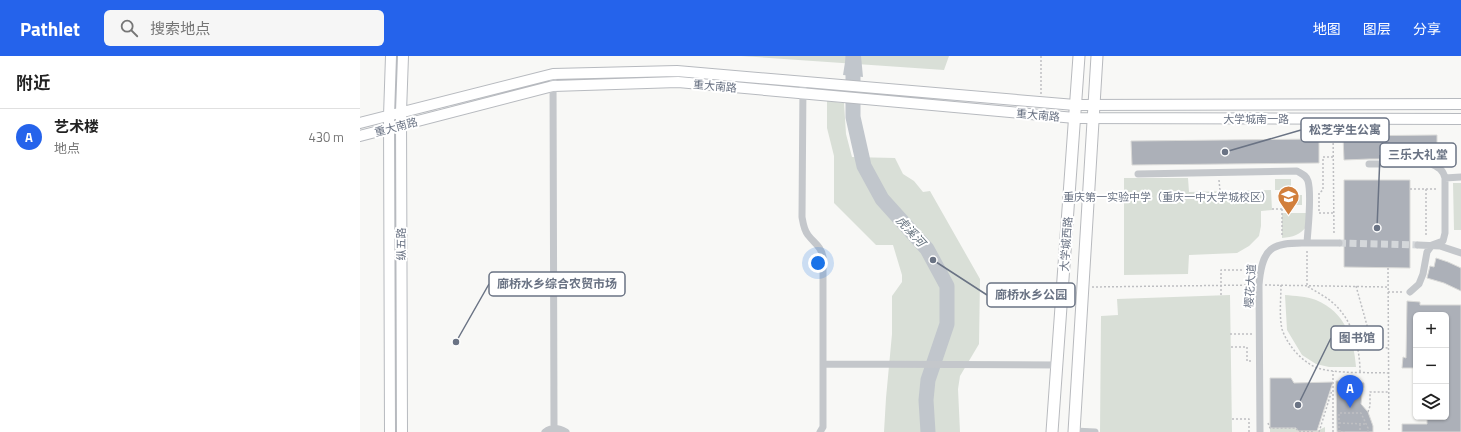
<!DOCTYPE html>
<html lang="zh">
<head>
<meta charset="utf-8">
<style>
	body { margin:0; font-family:"Titillium Web","Noto Sans SC",sans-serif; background:#f6f6f6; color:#222 }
	.controls { position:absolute; right:12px; bottom:12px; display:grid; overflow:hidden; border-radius:6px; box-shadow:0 1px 3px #0004 }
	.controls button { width:36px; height:36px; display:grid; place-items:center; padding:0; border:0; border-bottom:1px solid #e0e0e0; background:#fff; color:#222; font:20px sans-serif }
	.you { position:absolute; left:458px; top:207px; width:14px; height:14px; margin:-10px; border:3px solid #fff; border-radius:50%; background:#1a73e8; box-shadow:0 0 0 6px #1a73e833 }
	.badge { display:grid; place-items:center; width:26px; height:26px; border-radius:50%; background:#2563eb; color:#fff; font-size:13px; font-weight:700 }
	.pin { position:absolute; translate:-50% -33px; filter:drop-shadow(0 1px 2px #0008) }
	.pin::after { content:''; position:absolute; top:21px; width:14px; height:12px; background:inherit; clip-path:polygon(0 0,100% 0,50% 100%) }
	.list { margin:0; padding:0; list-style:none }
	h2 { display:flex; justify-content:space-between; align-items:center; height:52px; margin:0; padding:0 16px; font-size:17px }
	h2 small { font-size:13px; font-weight:400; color:#767676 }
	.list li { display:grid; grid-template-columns:26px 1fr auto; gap:12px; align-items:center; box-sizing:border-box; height:56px; padding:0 16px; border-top:1px solid #e0e0e0 }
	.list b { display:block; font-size:15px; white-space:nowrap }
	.list p { margin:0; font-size:13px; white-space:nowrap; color:#767676 }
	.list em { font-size:13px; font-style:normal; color:#767676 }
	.icon { flex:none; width:22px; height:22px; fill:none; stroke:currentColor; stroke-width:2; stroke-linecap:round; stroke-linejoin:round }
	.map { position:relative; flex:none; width:1101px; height:376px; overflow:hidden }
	header { display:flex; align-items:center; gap:24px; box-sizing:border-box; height:56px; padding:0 20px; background:#2563eb; color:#fff }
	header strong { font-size:19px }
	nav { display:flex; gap:22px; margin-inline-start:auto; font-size:14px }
	.search { width:280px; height:36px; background:#f6f6f6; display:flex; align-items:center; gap:10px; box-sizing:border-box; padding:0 14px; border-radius:6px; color:#767676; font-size:15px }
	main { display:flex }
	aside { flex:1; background:#fff }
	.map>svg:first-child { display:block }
</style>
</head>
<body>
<header>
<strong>Pathlet</strong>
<div class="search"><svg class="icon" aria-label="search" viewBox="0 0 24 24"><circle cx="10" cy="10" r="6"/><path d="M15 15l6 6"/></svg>搜索地点</div>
<nav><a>地图</a><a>图层</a><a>分享</a></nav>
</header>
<main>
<aside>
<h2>附近<small></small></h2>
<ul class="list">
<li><span class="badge">A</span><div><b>艺术楼</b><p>地点</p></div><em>430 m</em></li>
</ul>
</aside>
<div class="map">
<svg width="1101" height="376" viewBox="0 0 1101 376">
	<rect width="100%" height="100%" fill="#f8f8f6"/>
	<!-- green -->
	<path fill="#d9dfd7" d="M 381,0 L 589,0 L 584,14 Z
		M 467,45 L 484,47 L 486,78 L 492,101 L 535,102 L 543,118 L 554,125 L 563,136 L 570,135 L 620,223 L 619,288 L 600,320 L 598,333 L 600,376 L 524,376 L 526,342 L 532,278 L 532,240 L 542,226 L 542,219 L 533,189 L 516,189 L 474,147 L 474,100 L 467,72 Z
		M 764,122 L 828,122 L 829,136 L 911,134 L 912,154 L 901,155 L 901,170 L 899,180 L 889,190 L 877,197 L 829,199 L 828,218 L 764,219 Z
		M 915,123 L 931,123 L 931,134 L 915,134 Z
		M 1093,127 L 1101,127 L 1101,174 L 1094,174 Z
		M 927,139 L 942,139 L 942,149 L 927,149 Z
		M 922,157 L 946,157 L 947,170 C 940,179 933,181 922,182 Z
		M 870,239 L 872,376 L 740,376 L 741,260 L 758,259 L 757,243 Z
		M 925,239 C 935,240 946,240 956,244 C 985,256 994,283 996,311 L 969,311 L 956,308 L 942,299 L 927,274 Z
		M 965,371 L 965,376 L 910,376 L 910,372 L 936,372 L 938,375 L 957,375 Z"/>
	<!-- water -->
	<path fill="#c1c6cc" d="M 486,0 L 501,0 L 503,21 L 483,19 Z"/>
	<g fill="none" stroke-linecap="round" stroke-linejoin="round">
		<!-- river -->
		<path stroke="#c1c6cc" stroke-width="15" d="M 493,0 L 493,61 L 504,110 L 522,143 L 567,193 L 587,230 L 587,268 L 568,324 L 566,344 L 568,376"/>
	</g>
	<!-- building -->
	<path fill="#acb0b8" stroke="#dadad8" d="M 1077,79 L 1077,103 L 1009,103 L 984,104 L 983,80 Z
		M 959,83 L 959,107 L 772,109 L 771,85 Z
		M 984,124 L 1050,124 L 1050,212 L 984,211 Z
		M 1076,202 L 1088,206 L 1101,212 L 1101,235 L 1084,227 L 1067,222 L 1070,210 L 1074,211 Z
		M 1047,245 L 1060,246 L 1060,249 L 1101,249 L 1101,376 L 1042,376 L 1042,368 L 1067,368 L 1067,361 L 1086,361 L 1086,259 L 1056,259 L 1056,312 L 1042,312 L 1043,301 L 1046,302 Z
		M 910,322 L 931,322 L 934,327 L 973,326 L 957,375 L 938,375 L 936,372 L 910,372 Z
		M 998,324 L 1004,327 L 1004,331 L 1002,338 L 1001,348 L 1008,356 L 1013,370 L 1013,376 L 977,376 L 976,325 Z"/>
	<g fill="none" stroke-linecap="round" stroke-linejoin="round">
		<!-- minor-tunnel -->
		<path stroke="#d4d7da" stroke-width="7" stroke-dasharray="7 3.5" stroke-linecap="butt" d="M 979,187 L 1058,189"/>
		<defs>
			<path id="secondary" d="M 0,67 L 193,18 L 317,15 L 715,49 L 1101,48
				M 0,80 L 193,30 L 318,26 L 715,62 L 1101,63
				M 30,376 L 29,60 L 31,0
				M 42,376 L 41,56 L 43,0"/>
			<path id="primary" d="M 692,376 L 719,0
				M 714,376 L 737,0"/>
		</defs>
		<!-- secondary casing -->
		<use href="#secondary" stroke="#b7babf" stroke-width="12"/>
		<!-- primary casing -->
		<use href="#primary" stroke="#b8babe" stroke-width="13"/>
		<!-- path -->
		<path stroke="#bebfc2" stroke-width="1.5" stroke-dasharray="2 2" stroke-linecap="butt" d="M 681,0 L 681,38
			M 973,71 L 974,179
			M 973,101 L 963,101 L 963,134 L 959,137 L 959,157 L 974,157
			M 859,124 L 860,135
			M 1050,133 L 1077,133
			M 1066,133 L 1066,181
			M 912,153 L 927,153 L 927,149
			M 922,153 L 922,181
			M 947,195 L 947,230 C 958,237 971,243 979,253 C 994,270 1000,294 1000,316
			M 1028,212 L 1029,376
			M 905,229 L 1028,231
			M 921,229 C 921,243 919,259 922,273 C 927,289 944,309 961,313 C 983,318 1007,316 1029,317
			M 996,230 L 1013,291 L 1028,292
			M 732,231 L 892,229
			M 1028,236 L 1042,236
			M 861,239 L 861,214 L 885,214
			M 870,278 L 892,278
			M 871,291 L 887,291 L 887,305 L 891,305
			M 1008,356 L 1010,350 L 1010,336 L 1029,336
			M 872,363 L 889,363 L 889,376
			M 908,367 L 910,372 L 936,372 L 938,375 L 954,376
			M 979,367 L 1005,368
			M 1000,368 L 1000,376
			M 979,375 L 985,376
			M 959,376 L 972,334
			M 973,376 L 973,315
			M 979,376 L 979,357 L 1001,357 L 1008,372 L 1008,376"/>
		<!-- minor -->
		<path stroke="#c4c7cb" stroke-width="7" d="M 193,18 L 194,372
			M 443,26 L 442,161 C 443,167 444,174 448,179 C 454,187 461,190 463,201 L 463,371 L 460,376
			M 1009,108 L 1071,108 C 1079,111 1083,114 1085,122 L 1085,177 L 1083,185 L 1072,189 L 1067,196 L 1063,218 L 1059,228 L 1050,236
			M 778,118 L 937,115 C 942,118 946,119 948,125 C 952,139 948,171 947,187 C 911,186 902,192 899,229 L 900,376
			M 1085,122 L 1101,121
			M 947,187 L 979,187
			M 1058,189 L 1080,190 L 1101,197
			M 463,308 L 697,309
			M 714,375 L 735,376
			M 185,376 C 192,371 199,372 206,376"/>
		<!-- secondary -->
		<use href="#secondary" stroke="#fff" stroke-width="10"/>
		<!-- primary -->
		<use href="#primary" stroke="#fff" stroke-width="11"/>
	</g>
	<!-- icons -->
	<defs>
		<symbol id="school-pin" viewBox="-11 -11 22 30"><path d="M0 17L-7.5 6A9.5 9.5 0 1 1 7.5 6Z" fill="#d27f3c" stroke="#fff"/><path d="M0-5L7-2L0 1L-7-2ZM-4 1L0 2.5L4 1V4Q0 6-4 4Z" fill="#fff"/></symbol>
	</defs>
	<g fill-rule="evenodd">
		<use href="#school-pin" x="916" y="128" width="25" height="34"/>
	</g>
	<g text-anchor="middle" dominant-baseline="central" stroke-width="4" stroke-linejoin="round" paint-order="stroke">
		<!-- street labels -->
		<g font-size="11" fill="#6a7384" stroke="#fff">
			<text transform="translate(355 30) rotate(5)">重大南路</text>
			<text transform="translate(678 59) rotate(5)">重大南路</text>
			<text x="896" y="63">大学城南一路</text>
			<text transform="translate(36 71) rotate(-15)">重大南路</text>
			<text transform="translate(41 188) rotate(-90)">纵五路</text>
			<text transform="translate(706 188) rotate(-86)">大学城西路</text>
			<text transform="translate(890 230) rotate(-86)">樱花大道</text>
		</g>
		<!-- poi labels -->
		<g font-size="11" fill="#6a7384" stroke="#fff" text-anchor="end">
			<text x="912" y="141">重庆第一实验中学（重庆一中大学城校区）</text>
		</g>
		<!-- water labels -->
		<g font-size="12" font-style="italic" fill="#66737f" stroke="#fff">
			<text transform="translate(551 175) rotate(48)">虎溪河</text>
		</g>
	</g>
	<!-- callouts -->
	<path fill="none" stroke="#6a7384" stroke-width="1.5" d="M865 96L941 74M1017 172L1020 99M96 286L129 228M573 204L627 239M938 349L971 282"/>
	<g fill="#6a7384" stroke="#fff" stroke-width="1.5">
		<circle cx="865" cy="96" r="4"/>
		<circle cx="1017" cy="172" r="4"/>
		<circle cx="96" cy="286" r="4"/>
		<circle cx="573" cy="204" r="4"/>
		<circle cx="938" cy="349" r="4"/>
	</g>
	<g fill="#fff" stroke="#6a7384" stroke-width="1.5">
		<rect x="941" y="62" width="88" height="24" rx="4"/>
		<rect x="1020" y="87" width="76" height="24" rx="4"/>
		<rect x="129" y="216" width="136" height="24" rx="4"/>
		<rect x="627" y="227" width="88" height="24" rx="4"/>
		<rect x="971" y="270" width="52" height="24" rx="4"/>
	</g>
	<g font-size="12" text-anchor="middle" font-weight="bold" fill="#6a7384">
		<text x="985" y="78">松芝学生公寓</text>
		<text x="1058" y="103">三乐大礼堂</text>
		<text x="197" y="232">廊桥水乡综合农贸市场</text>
		<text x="671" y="243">廊桥水乡公园</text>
		<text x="997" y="286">图书馆</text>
	</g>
</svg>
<div class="controls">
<button>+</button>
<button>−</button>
<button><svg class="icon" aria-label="layers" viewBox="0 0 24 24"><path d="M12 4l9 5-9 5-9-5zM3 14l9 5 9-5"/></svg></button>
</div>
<div class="you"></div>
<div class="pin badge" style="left:990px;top:352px">A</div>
</div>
</main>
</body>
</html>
